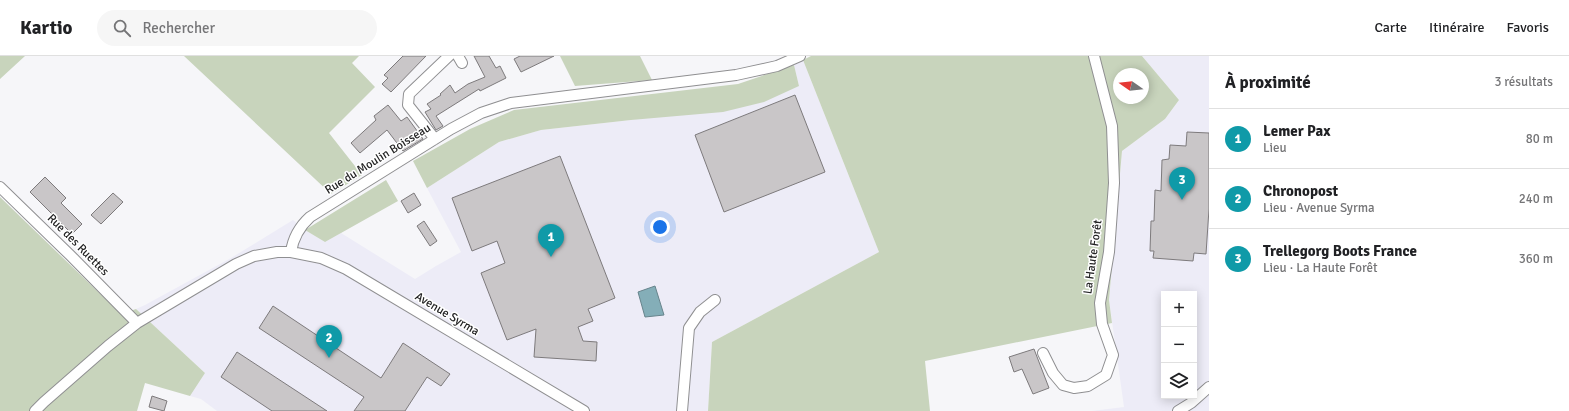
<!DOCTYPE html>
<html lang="fr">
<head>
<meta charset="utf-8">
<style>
	body { margin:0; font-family:Signika,sans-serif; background:#f6f6f6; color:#202124 }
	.controls { position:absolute; right:12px; bottom:12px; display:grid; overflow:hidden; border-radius:0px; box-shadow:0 2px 10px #0003 }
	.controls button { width:36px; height:36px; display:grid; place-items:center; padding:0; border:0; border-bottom:1px solid #e0e0e0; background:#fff; color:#202124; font:20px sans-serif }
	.compass { position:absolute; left:1113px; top:12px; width:36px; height:36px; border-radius:50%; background:#fff; box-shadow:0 2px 10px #0003; rotate:284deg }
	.you { position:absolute; left:660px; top:171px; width:14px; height:14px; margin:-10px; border:3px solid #fff; border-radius:50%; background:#1a73e8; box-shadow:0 0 0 6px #1a73e833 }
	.badge { display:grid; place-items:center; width:26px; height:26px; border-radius:50%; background:#1a73e8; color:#fff; font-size:13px; font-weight:700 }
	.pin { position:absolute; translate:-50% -33px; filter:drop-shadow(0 1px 2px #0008) }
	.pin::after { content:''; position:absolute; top:21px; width:14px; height:12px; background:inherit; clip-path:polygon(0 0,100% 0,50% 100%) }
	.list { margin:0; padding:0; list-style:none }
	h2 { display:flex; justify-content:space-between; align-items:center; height:52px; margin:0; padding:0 16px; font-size:17px }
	h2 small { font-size:13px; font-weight:400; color:#757577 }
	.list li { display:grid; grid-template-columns:26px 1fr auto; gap:12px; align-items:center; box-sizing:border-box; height:60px; padding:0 16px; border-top:1px solid #e0e0e0 }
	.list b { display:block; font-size:15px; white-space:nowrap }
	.list p { margin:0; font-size:13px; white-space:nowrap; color:#757577 }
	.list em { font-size:13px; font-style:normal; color:#757577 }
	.icon { flex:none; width:22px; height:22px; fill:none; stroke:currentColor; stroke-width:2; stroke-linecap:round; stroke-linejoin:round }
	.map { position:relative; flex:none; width:1209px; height:355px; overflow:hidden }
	header { display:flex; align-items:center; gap:24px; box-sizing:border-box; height:56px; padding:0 20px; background:#fff; border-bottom:1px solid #e0e0e0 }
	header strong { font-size:19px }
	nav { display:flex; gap:22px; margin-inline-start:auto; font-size:14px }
	.search { width:280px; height:36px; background:#f6f6f6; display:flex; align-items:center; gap:10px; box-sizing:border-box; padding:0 14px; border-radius:22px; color:#757577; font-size:15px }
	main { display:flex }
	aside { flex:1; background:#fff }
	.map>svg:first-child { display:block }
</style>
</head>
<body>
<header>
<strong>Kartio</strong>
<div class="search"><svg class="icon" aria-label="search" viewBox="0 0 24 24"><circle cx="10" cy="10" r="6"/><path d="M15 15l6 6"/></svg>Rechercher</div>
<nav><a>Carte</a><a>Itinéraire</a><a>Favoris</a></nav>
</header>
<main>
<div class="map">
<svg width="1209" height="355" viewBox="0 0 1209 355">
	<rect width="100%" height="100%" fill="#f6f6f9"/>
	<!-- built -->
	<path fill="#edecf7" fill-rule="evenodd" d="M 1142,0 L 1209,0 L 1209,355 L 1092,355 L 1124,351 L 1109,244 L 1122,95 L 1165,63 L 1179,44 ZM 1164,238 L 1194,238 L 1194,340 L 1164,340 Z
		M 803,4 L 879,196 L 712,286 L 708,355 L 217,355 L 201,343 L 190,340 L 205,317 L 136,253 L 145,249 L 231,202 L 293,164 L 305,174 L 325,186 L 341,177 L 415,223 L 436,210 L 461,196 L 427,132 L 499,86 L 541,74 L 631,64 L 799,30 L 794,9 Z"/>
	<!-- green -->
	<path fill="#c8d4bc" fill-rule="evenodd" d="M 0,0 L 25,0 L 0,23 Z
		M 184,0 L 359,0 L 352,7 L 375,31 L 329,77 L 362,119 L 331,138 Z
		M 560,0 L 640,0 L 652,24 L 575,30 Z
		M 811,0 L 1142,0 L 1179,44 L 1165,63 L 1122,95 L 1109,244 L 1112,267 L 925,305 L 930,355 L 708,355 L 712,286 L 879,196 L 803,4 ZM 1119,18 L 1143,18 L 1143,42 L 1119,42 Z
		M 794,9 L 799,30 L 764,46 L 723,56 L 631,64 L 541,74 L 499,86 L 427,132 L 413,105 L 470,73 L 514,54 L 738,28 Z
		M 386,124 L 398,145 L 325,186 L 305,174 Z
		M 0,141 L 121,258 L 136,253 L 205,317 L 190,340 L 145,327 L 137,355 L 0,355 Z"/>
	<!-- water -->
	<path fill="#84aeb8" stroke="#67848c" d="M 655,230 L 664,259 L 645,261 L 638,236 Z"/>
	<!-- building -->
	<path fill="#c9c6c8" stroke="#7d7a7c" d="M 403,0 L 426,0 L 391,36 L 382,28 L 388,22 L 384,19 Z
		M 474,0 L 489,0 L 496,12 L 500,10 L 506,22 L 480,35 L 479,33 L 436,60 L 443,70 L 436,74 L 425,56 L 431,53 L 427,48 L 441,39 L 440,38 L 450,29 L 455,37 L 468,28 L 485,21 Z
		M 520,0 L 554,0 L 521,16 L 514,3 Z
		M 795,39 L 825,116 L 724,156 L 695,79 Z
		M 388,49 L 401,65 L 407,61 L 423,83 L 403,95 L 387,74 L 360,97 L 351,87 L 376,64 L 374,60 Z
		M 1187,76 L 1209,77 L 1209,153 L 1206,198 L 1194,197 L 1193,205 L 1153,202 L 1154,195 L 1150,195 L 1151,165 L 1154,165 L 1155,134 L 1161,135 L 1162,104 L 1169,103 L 1170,89 L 1186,90 Z
		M 560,100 L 615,242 L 588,253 L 593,265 L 578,271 L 583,285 L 597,286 L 596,305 L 534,301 L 536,273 L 507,284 L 481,217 L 505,207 L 497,185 L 472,195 L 452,142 Z
		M 45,121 L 66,142 L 61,147 L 82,168 L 72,178 L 30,136 Z
		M 113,137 L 123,146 L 101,168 L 91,159 Z
		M 414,137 L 421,149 L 408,157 L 401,145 Z
		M 424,165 L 437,185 L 430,190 L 417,170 Z
		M 273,250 L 381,322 L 403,287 L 450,318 L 441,330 L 427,321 L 405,355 L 354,355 L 364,341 L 259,272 Z
		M 1034,293 L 1049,332 L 1033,338 L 1022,313 L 1014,316 L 1009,301 Z
		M 237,296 L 327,355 L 272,355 L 221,321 Z
		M 152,340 L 167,345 L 164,355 L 149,351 Z"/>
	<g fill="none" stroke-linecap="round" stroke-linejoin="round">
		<defs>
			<path id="minor" d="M 458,0 L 462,7
				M 435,83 L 408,49 L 409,38 L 449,0
				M 0,131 L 70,199 L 137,267
				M 291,196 L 321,202 L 346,213 L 584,355
				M 1043,297 L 1053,317 L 1063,329 L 1074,332 L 1088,330 L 1106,319 L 1113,299 L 1102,268 L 1100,247 L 1109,196 L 1114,127 L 1112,70 L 1094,0
				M 35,355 L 44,346 L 108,290 L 137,267 L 236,208 L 254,200 L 277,196 L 291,196 C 293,182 299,171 310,161 L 451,73 L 481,57 L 511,47 L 736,19 L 777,10 L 800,0
				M 682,355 L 689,272 L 700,256 L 715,244
				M 1178,355 L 1191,347 L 1209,331"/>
		</defs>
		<!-- minor casing -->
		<use href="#minor" stroke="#8f8f91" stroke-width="12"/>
		<!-- minor -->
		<use href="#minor" stroke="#fff" stroke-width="10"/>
	</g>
	<g text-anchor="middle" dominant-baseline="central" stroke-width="3" stroke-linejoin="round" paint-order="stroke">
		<!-- street labels -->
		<g font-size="12" fill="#232324" stroke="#fff">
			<text transform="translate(378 103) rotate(-32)">Rue du Moulin Boisseau</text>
			<text transform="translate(78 189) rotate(45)">Rue des Ruettes</text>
			<text transform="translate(1093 201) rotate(-82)">La Haute Forêt</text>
			<text transform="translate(447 258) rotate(31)">Avenue Syrma</text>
		</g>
	</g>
</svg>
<div class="controls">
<button>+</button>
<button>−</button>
<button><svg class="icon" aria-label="layers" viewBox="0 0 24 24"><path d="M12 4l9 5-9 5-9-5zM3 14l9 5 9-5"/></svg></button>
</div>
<svg class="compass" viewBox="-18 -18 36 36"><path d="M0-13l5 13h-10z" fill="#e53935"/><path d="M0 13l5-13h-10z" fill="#757577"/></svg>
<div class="you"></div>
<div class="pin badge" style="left:551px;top:201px;background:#0f9aa8">1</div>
<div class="pin badge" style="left:329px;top:302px;background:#0f9aa8">2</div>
<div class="pin badge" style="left:1182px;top:144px;background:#0f9aa8">3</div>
</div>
<aside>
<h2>À proximité<small>3 résultats</small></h2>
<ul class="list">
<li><span class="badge" style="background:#0f9aa8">1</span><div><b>Lemer Pax</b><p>Lieu</p></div><em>80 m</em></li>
<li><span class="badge" style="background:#0f9aa8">2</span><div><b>Chronopost</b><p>Lieu · Avenue Syrma</p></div><em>240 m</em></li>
<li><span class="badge" style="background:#0f9aa8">3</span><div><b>Trellegorg Boots France</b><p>Lieu · La Haute Forêt</p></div><em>360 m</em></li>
</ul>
</aside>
</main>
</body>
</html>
